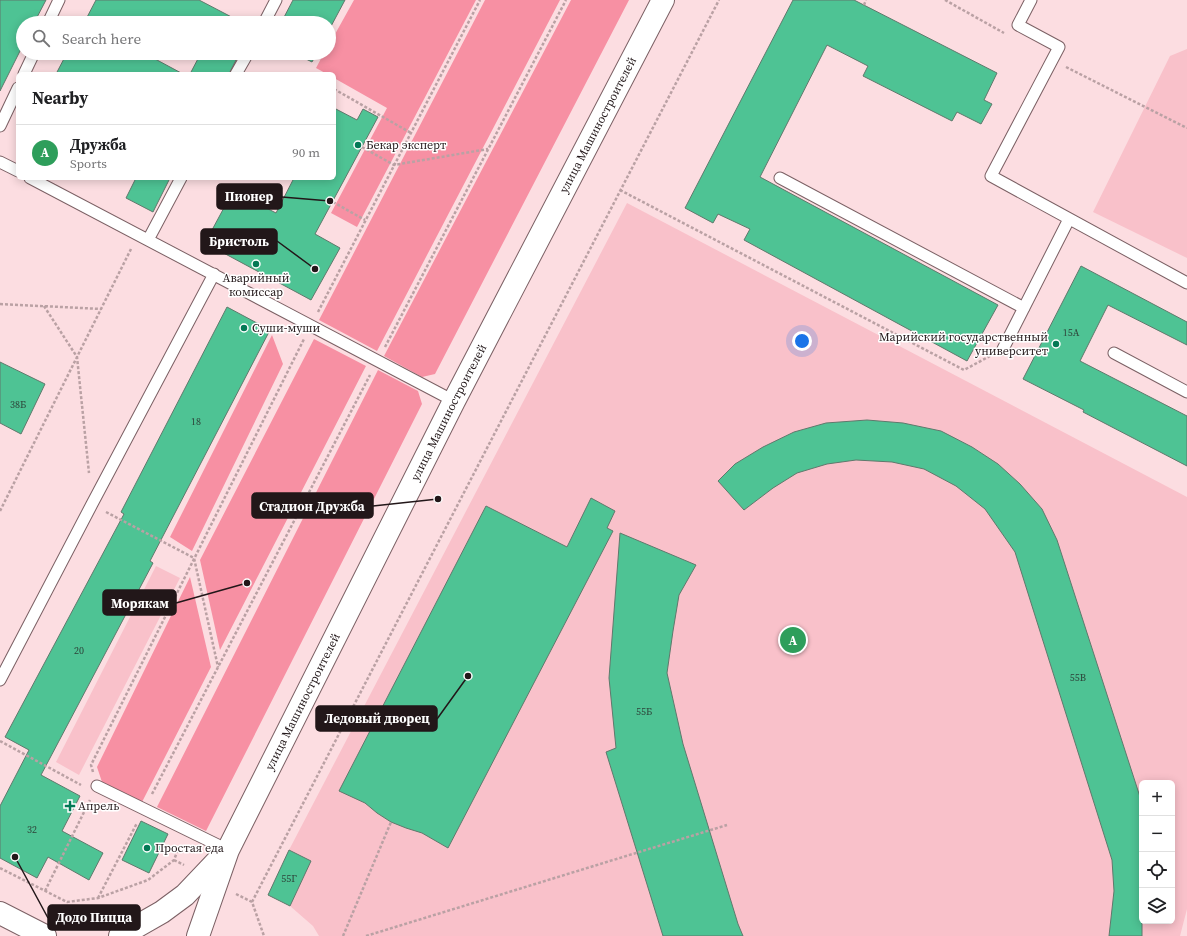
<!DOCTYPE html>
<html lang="en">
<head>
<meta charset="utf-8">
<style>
	body { margin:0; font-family:"Source Serif 4",serif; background:#f6f6f6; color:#202124 }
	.controls { position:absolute; right:12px; bottom:12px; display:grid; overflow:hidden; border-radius:6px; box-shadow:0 2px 10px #0003 }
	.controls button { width:36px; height:36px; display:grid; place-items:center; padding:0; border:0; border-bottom:1px solid #e0e0e0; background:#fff; color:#202124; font:20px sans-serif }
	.you { position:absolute; left:802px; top:341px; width:14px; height:14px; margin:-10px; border:3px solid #fff; border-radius:50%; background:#1a73e8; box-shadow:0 0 0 6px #1a73e833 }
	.badge { display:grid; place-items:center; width:26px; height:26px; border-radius:50%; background:#1a73e8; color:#fff; font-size:13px; font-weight:700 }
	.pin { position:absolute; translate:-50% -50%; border:2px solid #fff; box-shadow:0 1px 4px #0006 }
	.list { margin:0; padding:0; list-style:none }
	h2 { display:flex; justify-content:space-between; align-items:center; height:52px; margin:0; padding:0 16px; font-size:17px }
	h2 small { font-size:13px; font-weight:400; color:#757577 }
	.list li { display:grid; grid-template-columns:26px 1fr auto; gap:12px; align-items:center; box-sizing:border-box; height:56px; padding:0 16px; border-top:1px solid #e0e0e0 }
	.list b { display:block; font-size:15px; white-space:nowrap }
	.list p { margin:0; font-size:13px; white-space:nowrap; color:#757577 }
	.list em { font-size:13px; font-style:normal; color:#757577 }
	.icon { flex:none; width:22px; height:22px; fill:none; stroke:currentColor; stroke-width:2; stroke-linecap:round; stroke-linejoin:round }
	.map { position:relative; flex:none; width:1187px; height:936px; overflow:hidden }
	.search { position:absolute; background:#fff; box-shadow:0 2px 10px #0003; left:16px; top:16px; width:320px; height:44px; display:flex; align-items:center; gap:10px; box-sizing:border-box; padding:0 14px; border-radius:22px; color:#757577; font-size:15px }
	.panel { position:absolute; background:#fff; box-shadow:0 2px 10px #0003; left:16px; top:72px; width:320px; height:108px; border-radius:6px }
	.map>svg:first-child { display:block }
</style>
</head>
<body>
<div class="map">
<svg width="1187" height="936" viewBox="0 0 1187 936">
	<rect width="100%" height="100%" fill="#fcdde1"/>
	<!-- green -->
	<path fill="#f9c1ca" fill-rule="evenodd" d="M 1187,49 L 1187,258 L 1093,212 L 1170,56 Z
		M 627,203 L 1187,497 L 1187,909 L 1180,936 L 319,936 L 313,926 L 290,906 L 268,895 L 289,850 ZM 1142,783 L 1172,783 L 1172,921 L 1142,921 Z
		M 156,566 L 180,578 L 79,775 L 56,762 Z"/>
	<!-- forest -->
	<path fill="#f790a3" d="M 354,0 L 476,0 L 357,227 L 331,213 L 387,108 L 334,78 L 334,74 L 327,74 L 316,68 L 324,53 L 329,53 L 329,45 Z
		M 485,0 L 560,0 L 377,351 L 319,320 Z
		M 571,0 L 629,0 L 435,374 L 422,377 L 384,356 Z
		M 272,335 L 283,364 L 192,551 L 170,537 Z
		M 314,339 L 366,366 L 220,650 L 200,560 Z
		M 378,370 L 418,391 L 422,404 L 206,831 L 157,807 Z
		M 190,577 L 211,667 L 141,804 L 103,785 L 97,767 Z"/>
	<!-- building -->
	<path fill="#4ec394" stroke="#5f796c" d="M 0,0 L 46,0 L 34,23 L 23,23 L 23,45 L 0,91 Z
		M 96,0 L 199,0 L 243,23 L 84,23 Z
		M 293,0 L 345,0 L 329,30 L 329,23 L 281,23 Z
		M 793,0 L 854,0 L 997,73 L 984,100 L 992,104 L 981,124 L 957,112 L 952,121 L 863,76 L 868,66 L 827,45 L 760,177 L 998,305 L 967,361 L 744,240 L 750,229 L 718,214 L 713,223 L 685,208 Z
		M 67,53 L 144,53 L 183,74 L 56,74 Z
		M 201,53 L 231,53 L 229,57 L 236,60 L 229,74 L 190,74 Z
		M 294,53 L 317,53 L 312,62 Z
		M 334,108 L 357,120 L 363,109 L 378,117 L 315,234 L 340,248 L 311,300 L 205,243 L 233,191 L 276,213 L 294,178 L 334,178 Z
		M 136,178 L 170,178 L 153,212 L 126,198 Z
		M 1081,266 L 1187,322 L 1187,345 L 1108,305 L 1080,361 L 1187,416 L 1187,466 L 1083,412 L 1084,410 L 1023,379 Z
		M 227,307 L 270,330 L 150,561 L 153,563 L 41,775 L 80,796 L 62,831 L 103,853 L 89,880 L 48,857 L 37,878 L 0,858 L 0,806 L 29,750 L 5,737 L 124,514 L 121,512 Z
		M 0,362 L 45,384 L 21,434 L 0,423 Z
		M 867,420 L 903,423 L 941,431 L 972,447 L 998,464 L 1020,484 L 1042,509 L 1057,540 L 1142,803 L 1142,936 L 1109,936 L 1114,891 L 1112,860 L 1015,552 L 985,509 L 956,486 L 924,469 L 892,462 L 856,460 L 827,464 L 797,473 L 773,488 L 744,510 L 718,481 L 735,464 L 763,447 L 794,432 L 826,423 Z
		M 591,498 L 615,511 L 607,528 L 613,531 L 448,848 L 422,833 L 406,828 L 391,822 L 377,813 L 365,803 L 339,791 L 486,506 L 567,547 Z
		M 620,533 L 696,565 L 679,595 L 673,631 L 667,673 L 683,744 L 738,924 L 743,936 L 663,936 L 606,752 L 616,748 L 609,678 Z
		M 141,821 L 168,834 L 149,873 L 122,860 Z
		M 289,850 L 311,861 L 290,906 L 268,895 Z"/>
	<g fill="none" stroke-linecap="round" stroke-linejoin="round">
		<defs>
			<path id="service" d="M 1031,0 L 1018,25 L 1059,47 L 991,176 L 1187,283
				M 48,23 L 59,0
				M 264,23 L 276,0
				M 24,74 L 34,53
				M 236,74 L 248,53
				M 0,126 L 18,88
				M 0,162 L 18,171
				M 30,178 L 454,401
				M 780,178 L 1024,308
				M 148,240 L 181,178
				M 1003,349 L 1069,219
				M 1114,353 L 1187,392
				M 0,680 L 92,504 L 214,274
				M 97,786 L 228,850"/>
			<path id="secondary" d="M 0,913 L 45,936"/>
			<g id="primary">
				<path d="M 120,936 L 162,912 L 185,895 L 223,855"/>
				<path id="s1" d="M 198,936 L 228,850 L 454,401 L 663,0"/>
			</g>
		</defs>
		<!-- service casing -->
		<use href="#service" stroke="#7b6064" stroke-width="13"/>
		<!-- secondary casing -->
		<use href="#secondary" stroke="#7b6064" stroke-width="24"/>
		<!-- primary casing -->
		<use href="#primary" stroke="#7b6064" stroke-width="24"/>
		<!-- path -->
		<path stroke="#baa1a4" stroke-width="2.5" stroke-dasharray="3 2" stroke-linecap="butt" d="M 945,0 L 1004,33
			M 864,5 L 866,0
			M 1066,67 L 1187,128
			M 334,89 L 411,133
			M 362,147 L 394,165 L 488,149
			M 620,190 L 964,370 L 990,356
			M 333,202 L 365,220
			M 0,304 L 101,309
			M 44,306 L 77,357 L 89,473
			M 318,312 L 480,0
			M 385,347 L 566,0
			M 0,511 L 131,249
			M 106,512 L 194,558 L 218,667
			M 0,741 L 81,785
			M 93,772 L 91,765 L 304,339
			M 152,794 L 370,375
			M 174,860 L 184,865
			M 0,868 L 67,902 L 98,898 L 148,880 L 174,860 L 180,844
			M 45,891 L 90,800
			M 236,894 L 252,902 L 264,936
			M 98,898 L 137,823
			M 252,902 L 719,0
			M 343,936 L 391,822
			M 366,936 L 727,825"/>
		<!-- service -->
		<use href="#service" stroke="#fff" stroke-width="11"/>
		<!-- secondary -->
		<use href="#secondary" stroke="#fff" stroke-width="22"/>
		<!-- primary -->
		<use href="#primary" stroke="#fff" stroke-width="22"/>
	</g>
	<!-- markers -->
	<g fill="#037955" stroke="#fff" stroke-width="1.5">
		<circle cx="358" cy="145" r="4"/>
		<circle cx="256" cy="264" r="4"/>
		<circle cx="244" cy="328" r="4"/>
		<circle cx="1056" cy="344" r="4"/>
		<path d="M68 800h4v4h4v4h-4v4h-4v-4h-4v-4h4z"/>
		<circle cx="147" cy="848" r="4"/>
	</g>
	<g text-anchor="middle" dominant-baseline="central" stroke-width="3" stroke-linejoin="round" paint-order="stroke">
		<!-- number labels -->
		<g font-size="10" fill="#2d4238">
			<text x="1071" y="332">15А</text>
			<text x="18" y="404">38Б</text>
			<text x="196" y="421">18</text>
			<text x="79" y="650">20</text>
			<text x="1078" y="677">55В</text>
			<text x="644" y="711">55Б</text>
			<text x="32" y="829">32</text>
			<text x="289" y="878">55Г</text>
		</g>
		<!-- street labels -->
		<g font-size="12" fill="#221719" stroke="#fff">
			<text stroke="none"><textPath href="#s1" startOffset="905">улица Машиностроителей</textPath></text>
			<text stroke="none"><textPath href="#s1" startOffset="581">улица Машиностроителей</textPath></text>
			<text stroke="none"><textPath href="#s1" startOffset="257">улица Машиностроителей</textPath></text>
		</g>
		<!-- poi labels -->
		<g font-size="12" fill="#221719" stroke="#fff" text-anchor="start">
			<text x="366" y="145">Бекар эксперт</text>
			<text x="256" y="278" text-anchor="middle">Аварийный<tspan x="256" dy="14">комиссар</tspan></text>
			<text x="252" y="328">Суши-муши</text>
			<text x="1048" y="337" text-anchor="end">Марийский государственный<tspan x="1048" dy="14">университет</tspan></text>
			<text x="78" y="806">Апрель</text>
			<text x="155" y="848">Простая еда</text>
		</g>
	</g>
	<!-- callouts -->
	<path fill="none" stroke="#221719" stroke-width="1.5" d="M330 201L282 197M315 269L277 241M438 499L373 506M247 583L176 603M468 676L437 719M15 857L48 918"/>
	<g fill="#221719" stroke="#fff" stroke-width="1.5">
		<circle cx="330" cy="201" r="4"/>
		<circle cx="315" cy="269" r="4"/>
		<circle cx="438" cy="499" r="4"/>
		<circle cx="247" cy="583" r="4"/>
		<circle cx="468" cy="676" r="4"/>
		<circle cx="15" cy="857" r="4"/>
	</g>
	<g fill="#221719" stroke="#221719" stroke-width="1.5">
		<rect x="217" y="184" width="65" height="25" rx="4"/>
		<rect x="201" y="229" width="76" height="25" rx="4"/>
		<rect x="252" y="493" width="121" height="25" rx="4"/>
		<rect x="103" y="590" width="73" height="25" rx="4"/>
		<rect x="316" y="706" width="121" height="25" rx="4"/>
		<rect x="48" y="905" width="92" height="25" rx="4"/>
	</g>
	<g font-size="13" text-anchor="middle" font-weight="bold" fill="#fff">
		<text x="249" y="201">Пионер</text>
		<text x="239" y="246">Бристоль</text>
		<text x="312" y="511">Стадион Дружба</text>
		<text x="140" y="608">Морякам</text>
		<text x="377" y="723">Ледовый дворец</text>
		<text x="94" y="922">Додо Пицца</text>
	</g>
</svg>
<div class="controls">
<button>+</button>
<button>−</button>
<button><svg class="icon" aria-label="locate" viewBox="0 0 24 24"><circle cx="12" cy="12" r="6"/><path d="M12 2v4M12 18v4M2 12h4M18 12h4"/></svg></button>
<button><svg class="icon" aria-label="layers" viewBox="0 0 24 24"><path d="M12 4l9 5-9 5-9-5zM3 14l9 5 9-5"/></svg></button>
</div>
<div class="you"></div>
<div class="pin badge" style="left:793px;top:640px;background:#2e9e5b">A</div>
<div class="search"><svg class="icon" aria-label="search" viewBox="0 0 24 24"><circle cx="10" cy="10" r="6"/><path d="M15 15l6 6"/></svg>Search here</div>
<section class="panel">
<h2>Nearby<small></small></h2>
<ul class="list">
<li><span class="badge" style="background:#2e9e5b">A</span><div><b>Дружба</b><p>Sports</p></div><em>90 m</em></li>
</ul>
</section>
</div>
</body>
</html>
